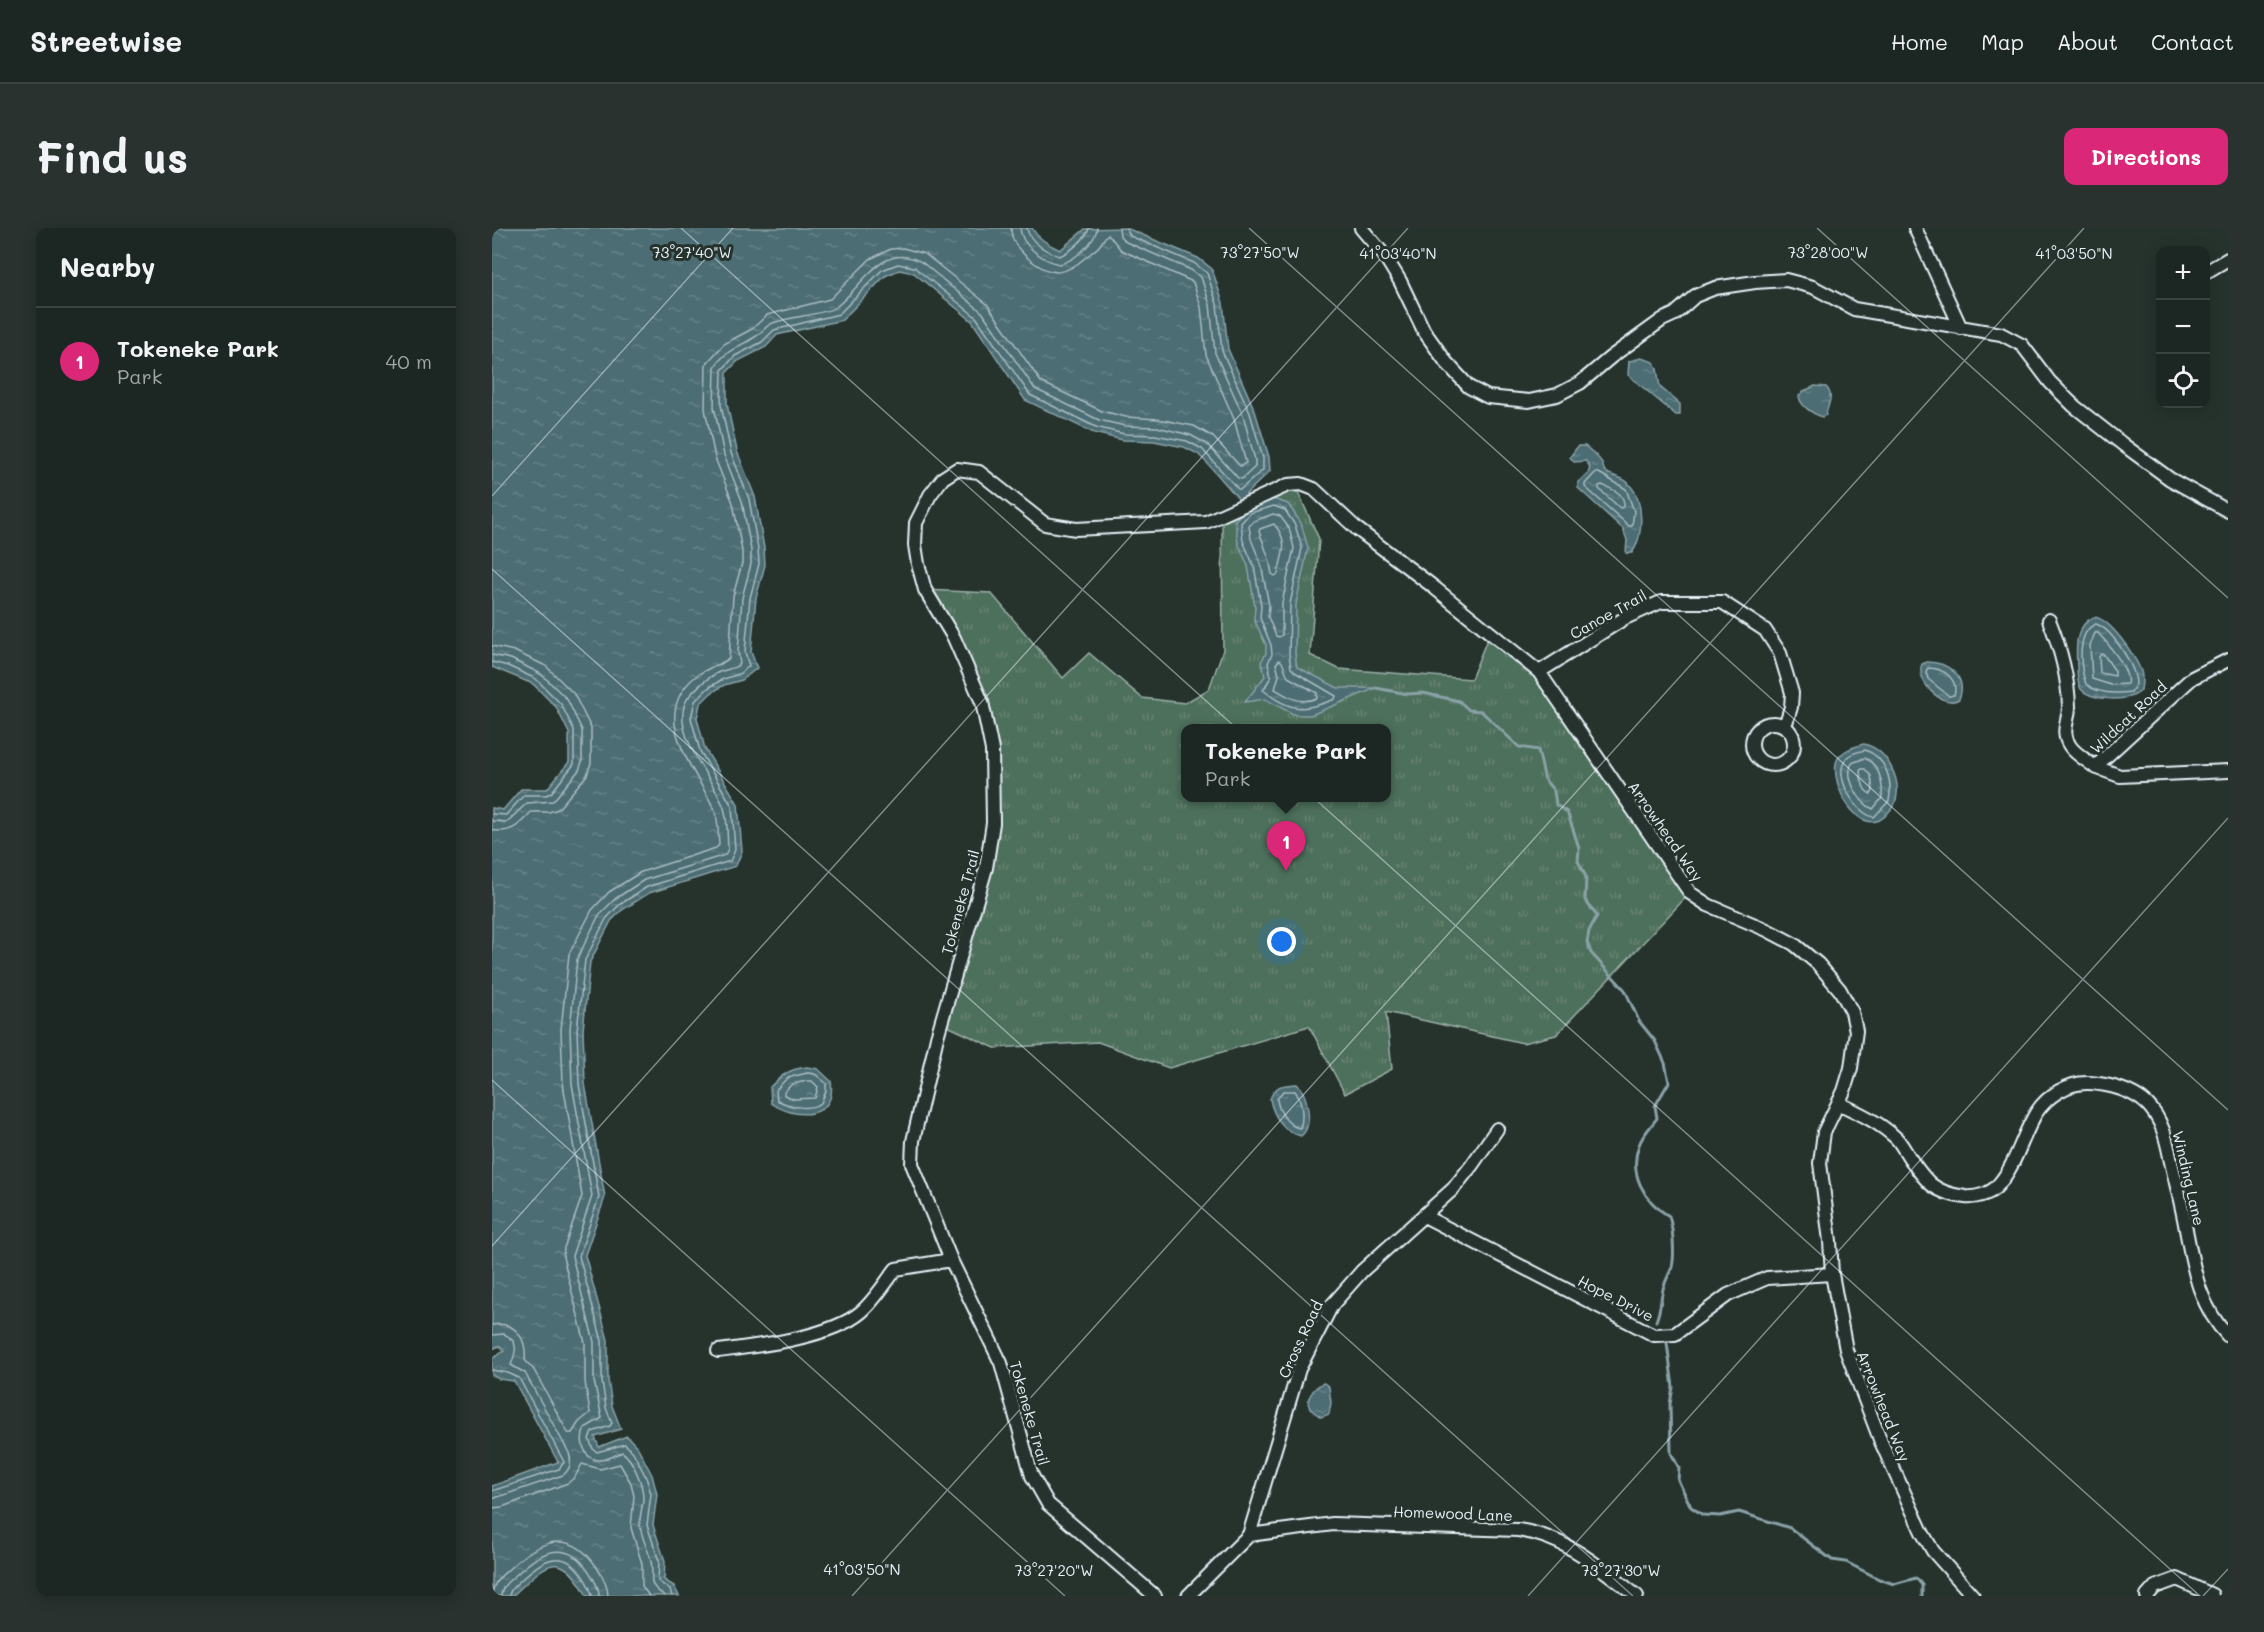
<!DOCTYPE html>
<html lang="en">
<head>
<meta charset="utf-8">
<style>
	body { margin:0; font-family:Mali,sans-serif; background:#29322f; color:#f1f3f6 }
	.controls { position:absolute; right:18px; top:18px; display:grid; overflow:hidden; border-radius:12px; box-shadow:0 3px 15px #0003 }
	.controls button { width:54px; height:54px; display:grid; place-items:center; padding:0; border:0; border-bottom:2px solid #3a4340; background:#1c2622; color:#f1f3f6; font:30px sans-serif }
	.you { position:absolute; left:790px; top:714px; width:21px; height:21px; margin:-15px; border:4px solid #fff; border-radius:50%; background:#1a73e8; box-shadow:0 0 0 9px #1a73e833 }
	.badge { display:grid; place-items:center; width:39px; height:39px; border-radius:50%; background:#db2777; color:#fff; font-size:20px; font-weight:700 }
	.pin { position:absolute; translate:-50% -50px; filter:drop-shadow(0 2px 3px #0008) }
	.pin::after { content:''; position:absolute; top:32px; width:21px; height:18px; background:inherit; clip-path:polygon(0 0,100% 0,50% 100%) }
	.popup { position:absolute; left:689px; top:496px; width:210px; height:78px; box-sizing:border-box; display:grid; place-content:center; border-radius:12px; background:#1c2622; filter:drop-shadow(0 2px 4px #0005); font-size:20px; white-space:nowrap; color:#a0a5a5 }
	.popup b { font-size:22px; color:#f1f3f6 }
	.popup::after { content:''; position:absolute; left:50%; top:100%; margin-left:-12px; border:12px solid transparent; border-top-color:#1c2622 }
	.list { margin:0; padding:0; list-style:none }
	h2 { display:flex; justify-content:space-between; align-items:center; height:78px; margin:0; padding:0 24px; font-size:26px }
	h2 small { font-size:20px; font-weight:400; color:#a0a5a5 }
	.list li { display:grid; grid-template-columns:39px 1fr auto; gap:18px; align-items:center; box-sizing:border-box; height:108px; padding:0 24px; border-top:2px solid #3a4340 }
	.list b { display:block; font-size:22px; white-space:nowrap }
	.list p { margin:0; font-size:20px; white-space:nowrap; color:#a0a5a5 }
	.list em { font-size:20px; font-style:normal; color:#a0a5a5 }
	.icon { flex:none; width:33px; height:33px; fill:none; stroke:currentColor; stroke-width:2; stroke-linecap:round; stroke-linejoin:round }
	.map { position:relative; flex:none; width:1736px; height:1368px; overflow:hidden; border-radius:12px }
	header { display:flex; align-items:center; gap:36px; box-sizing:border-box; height:84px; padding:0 30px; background:#1c2622; border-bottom:2px solid #3a4340 }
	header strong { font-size:28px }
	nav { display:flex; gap:33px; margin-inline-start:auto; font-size:21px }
	.intro { display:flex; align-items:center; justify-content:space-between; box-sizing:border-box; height:144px; padding:0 36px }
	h1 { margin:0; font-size:42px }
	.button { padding:15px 27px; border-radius:12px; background:#db2777; color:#fff; font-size:21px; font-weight:700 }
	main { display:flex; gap:36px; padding:0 36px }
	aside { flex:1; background:#1c2622; border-radius:12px; box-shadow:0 3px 15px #0003 }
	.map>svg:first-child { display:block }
</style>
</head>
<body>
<header>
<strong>Streetwise</strong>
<nav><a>Home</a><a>Map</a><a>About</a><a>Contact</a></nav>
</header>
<div class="intro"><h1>Find us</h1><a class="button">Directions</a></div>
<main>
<aside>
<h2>Nearby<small></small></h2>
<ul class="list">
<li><span class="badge">1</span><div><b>Tokeneke Park</b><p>Park</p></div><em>40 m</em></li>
</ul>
</aside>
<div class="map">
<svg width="1736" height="1368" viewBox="0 0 1736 1368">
	<defs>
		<pattern id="grass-tufts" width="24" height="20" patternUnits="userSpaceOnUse" patternTransform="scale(1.5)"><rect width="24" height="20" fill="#4e705b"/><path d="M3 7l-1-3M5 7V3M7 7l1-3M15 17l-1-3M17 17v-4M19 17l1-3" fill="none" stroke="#688573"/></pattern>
		<pattern id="water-ripples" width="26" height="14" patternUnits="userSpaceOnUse" patternTransform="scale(1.5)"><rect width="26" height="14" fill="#4c6d73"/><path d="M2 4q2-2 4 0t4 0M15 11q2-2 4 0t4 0" fill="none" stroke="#668288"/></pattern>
	</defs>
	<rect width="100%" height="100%" fill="#26332d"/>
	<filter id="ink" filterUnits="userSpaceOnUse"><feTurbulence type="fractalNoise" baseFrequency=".0167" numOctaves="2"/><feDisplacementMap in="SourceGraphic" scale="12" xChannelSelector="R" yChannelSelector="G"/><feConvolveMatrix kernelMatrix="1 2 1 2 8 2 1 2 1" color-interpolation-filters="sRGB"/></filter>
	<g filter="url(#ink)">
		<!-- grass -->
		<path fill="url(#grass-tufts)" stroke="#9bb0aa" stroke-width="1.5" fill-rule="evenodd" d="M 802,255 L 827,311 L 818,427 L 847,441 L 979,451 L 998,404 L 1047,444 L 1198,665 L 1064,807 L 1031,815 L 894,784 L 900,841 L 853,866 L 817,798 L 677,840 L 606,814 L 503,820 L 449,795 L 501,595 L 490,474 L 433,362 L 499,365 L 571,450 L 597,425 L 650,470 L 693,475 L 717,461 L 731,422 L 730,288 ZM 694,500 L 894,500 L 894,570 L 694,570 Z"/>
		<!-- water -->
		<path fill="url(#water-ripples)" stroke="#8aa2a8" stroke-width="1.5" d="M 0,0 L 540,0 C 546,11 557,17 568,22 L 593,1 L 634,0 L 706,30 L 720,41 L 731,75 L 736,121 L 763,183 L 777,229 L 778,243 L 754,266 L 761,279 L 781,271 L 796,276 L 809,295 L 816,320 L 804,376 L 803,426 L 805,439 L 846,460 L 884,460 L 819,487 L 803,487 L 773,471 L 753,474 L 773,448 L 769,434 L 774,425 L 774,417 L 762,391 L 763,379 L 756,338 L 746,315 L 743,292 L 752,283 L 745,269 L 716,236 L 706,226 L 692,219 L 662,213 L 631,212 L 602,205 L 533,172 L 480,93 L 422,45 L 407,42 L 393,48 L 350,92 L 285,107 L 274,119 L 246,133 L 235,144 L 235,176 L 245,223 L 263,269 L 272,320 L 273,337 L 264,370 L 259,424 L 265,440 L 250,452 L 232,457 L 219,465 L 208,476 L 205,490 L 213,521 L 246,576 L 250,623 L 244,638 L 157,665 L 130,682 L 119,693 L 98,734 L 91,802 L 93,856 L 113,969 L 93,1027 L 116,1112 L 116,1152 L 120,1178 L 129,1201 L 103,1209 L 107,1219 L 135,1208 L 146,1220 L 160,1247 L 165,1266 L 161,1297 L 173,1333 L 172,1352 L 182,1358 L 187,1368 L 95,1368 C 67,1316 53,1338 20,1368 L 0,1368 L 0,1258 L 66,1234 L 22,1153 L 7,1151 L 0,1147 L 0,1131 L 12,1123 L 8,1118 L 0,1121 L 0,580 L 11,582 L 29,561 L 55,561 L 77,534 L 77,505 L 64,479 L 41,456 L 0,439 Z
			M 1149,130 L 1162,134 L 1165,141 L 1168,159 L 1188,176 L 1188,187 L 1184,187 L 1136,147 L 1137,133 Z
			M 1323,158 L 1334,159 C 1343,168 1335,177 1334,187 L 1330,189 C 1321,186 1308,178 1307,168 L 1312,163 Z
			M 1086,218 L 1093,218 C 1099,223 1105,227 1110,235 C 1111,237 1111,241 1113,243 C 1120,250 1132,248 1138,257 C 1152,273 1152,308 1140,325 L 1134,325 L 1135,312 L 1131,301 L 1086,260 L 1086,254 L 1096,246 L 1098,239 L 1094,233 L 1082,234 L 1078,229 Z
			M 1602,389 C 1618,390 1643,428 1649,443 C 1651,449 1650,456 1649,462 C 1640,475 1598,473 1589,461 C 1585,455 1585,445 1585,438 C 1584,420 1582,398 1602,389 Z
			M 1435,434 C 1456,434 1476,449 1467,471 C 1450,481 1423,453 1430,436 Z
			M 1372,516 C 1395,521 1411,553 1403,575 C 1401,579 1398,583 1395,586 C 1369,615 1336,555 1345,532 C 1350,522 1362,519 1372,516 Z
			M 315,839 L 326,841 L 339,853 C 345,892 303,892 279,875 L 278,859 C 290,847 297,841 315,839 Z
			M 805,856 C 816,866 822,898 809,908 C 792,904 781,888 778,871 C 784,856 791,857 805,856 Z
			M 832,1155 L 837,1159 L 839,1175 L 837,1186 L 829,1189 C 825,1186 819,1183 817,1178 C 814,1169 824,1157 832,1155 Z"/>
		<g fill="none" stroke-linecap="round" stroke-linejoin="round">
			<!-- shore -->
			<path stroke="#aabcc3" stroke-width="1.5" d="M 528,0 C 529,18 551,32 567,36 C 581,34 604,14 605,0
				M 535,0 C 537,14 555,24 567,28 C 577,25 595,10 597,0
				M 1103,245 L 1107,245 L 1134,261 L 1142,283 L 1140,298 L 1137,298 L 1093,259 L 1093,256 Z
				M 1110,257 C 1122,262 1133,265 1132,279 L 1128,280 L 1107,261 L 1107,258 Z
				M 782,278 L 793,282 L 803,297 L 810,320 L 798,376 L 797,426 L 799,440 L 803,444 L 844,468 L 843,471 C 811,484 799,484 771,462 L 779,449 L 776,435 L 780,426 L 779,417 L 768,390 L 769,378 L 762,338 L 751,313 L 749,295 L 758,285 Z
				M 781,286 L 788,288 L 797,300 L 802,320 L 790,375 L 790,407 L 787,409 L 784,408 L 776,389 L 777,377 L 769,336 L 759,311 L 757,298 L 762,293 Z
				M 782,296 C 798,315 790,325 786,346 L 783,348 L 780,346 L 777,331 L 767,303 L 768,301 Z
				M 1604,396 C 1620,401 1644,439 1644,456 L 1639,464 C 1624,466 1605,466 1594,456 C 1588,440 1584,403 1604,396 Z
				M 1603,405 L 1606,405 C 1616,415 1639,443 1635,456 L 1619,457 L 1600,451 L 1598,417 Z
				M 0,418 L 22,423 L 54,438 L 82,466 L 99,500 L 99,535 L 95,547 L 66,581 L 57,584 L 39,584 C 27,597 20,606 0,602
				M 1609,426 L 1612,427 L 1623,443 L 1623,448 L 1608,445 L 1607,429 Z
				M 0,427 L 19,431 L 49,446 L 75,471 L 90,502 L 90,534 L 87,542 L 61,573 L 35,575 L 15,594 L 0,593
				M 787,432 L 790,434 L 796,449 L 825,465 L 825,470 C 809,477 798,470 783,461 L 787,447 L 784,436 Z
				M 0,434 L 16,438 L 44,451 L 69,476 L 82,502 L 82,536 L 59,565 L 54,567 L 32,567 L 14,587 L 0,586
				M 1436,440 C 1451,440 1467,451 1462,467 L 1457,468 L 1436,451 L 1434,443 Z
				M 1373,522 C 1394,529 1401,553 1397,573 L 1382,589 C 1364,586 1343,551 1352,534 C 1355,526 1365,524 1373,522 Z
				M 1373,530 C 1388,538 1391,554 1390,570 L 1381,581 C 1367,575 1352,549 1360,535 Z
				M 1369,541 L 1373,541 L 1379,548 L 1381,563 L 1379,566 C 1370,563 1370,552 1368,544 Z
				M 315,845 L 323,846 L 334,855 L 334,863 L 329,875 C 317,883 298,879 285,872 L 284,862 L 295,850 Z
				M 315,853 L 320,853 L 326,859 L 323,870 L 302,871 L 292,867 L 292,864 L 300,856 Z
				M 791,863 L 803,863 C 810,872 812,890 808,900 C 796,899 786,882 785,871 Z
				M 0,1097 C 24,1092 35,1112 33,1132 L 42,1142 L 76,1205 L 80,1205 L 87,1194 L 98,1185 L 93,1154 L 93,1115 L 71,1029 L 72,1020 L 90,968 L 71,856 L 69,801 L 77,726 L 100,682 L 117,664 L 149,644 L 224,620 L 227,617 C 226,606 227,591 222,581 C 203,540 155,488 204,448 C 215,440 227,437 237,431 L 241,368 L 250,335 L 250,323 L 241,275 L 223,230 L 213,181 L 214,136 L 232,116 L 260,101 L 275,87 L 338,71 L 378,31 L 399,21 L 411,20 L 433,26 L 495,76 L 549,154 L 610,183 L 634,189 L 666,191 L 702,198 L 721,209 L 748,238 L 754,235 L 742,191 L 714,127 L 709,79 L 701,54 L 629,22 L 616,6 C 612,9 612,12 608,17 C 605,21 599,25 594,29 C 574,47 560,50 537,31 C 527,22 519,14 519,0
				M 0,1107 L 12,1106 C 28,1114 24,1124 19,1137 L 33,1145 L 77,1225 C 80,1234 79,1241 71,1247 L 0,1271
				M 0,1142 L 16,1145 L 27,1150 L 72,1234 L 67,1241 L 0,1263
				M 0,1280 L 10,1279 L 76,1255 L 83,1249 L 90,1236 L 108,1241 L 128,1236 L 139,1255 L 142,1268 L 139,1300 L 150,1336 L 150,1358 L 157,1368
				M 0,1366 C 2,1353 9,1348 18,1340 C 46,1313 78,1299 104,1338 C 110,1347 116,1357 116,1368
				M 9,1368 C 10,1357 17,1353 25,1346 C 47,1324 74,1310 96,1342 C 101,1350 107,1359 107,1368
				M 17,1368 C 18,1360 25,1356 31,1350 C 50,1332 71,1319 90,1347 C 94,1353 99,1360 100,1368
				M 173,1368 C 152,1354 163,1352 159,1333 C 156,1321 149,1309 148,1297 C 147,1288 151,1279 151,1270 C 151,1256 141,1231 130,1224 C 123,1227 114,1233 106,1232 C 91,1231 87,1211 93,1200 L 110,1190 L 102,1153 L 102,1114 L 80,1028 L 100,968 L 80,856 L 78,801 L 85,731 L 107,687 L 123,671 L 152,652 L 233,627 L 236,621 C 235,609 236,592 232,580 C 223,552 172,499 198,467 C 206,458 217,449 227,444 C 235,441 242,441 248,436 L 246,424 L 250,370 L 259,336 L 259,322 L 250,273 L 232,227 L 222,179 L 223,139 C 232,123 249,118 263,109 C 270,105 274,97 281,95 C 297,88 332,87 344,79 C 370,60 390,11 431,35 L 490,84 L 543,161 L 607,192 L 633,198 L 665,199 L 698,207 L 715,216 L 746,250 L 750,251 L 763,239 L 763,232 L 751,187 L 723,125 L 718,77 L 709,49 L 699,42 L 634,14 L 628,8 L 627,0
				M 180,1368 L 178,1362 L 166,1353 L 167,1333 L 155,1297 L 159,1266 L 154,1249 L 141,1224 L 133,1216 L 105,1224 L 101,1221 L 97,1211 L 100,1204 L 118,1198 L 120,1195 L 114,1180 L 110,1153 L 110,1113 L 87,1028 L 107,969 L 87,856 L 85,802 L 93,732 L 114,691 L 127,677 L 155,659 L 238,633 L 243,622 L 240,578 L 208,523 L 199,490 L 203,473 L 215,461 L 229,452 L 247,446 L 257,438 L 253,424 L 258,370 L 267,336 L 266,321 L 257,271 L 239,225 L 229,177 L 230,142 L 243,128 L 270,114 L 282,102 L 347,86 L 390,42 L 406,36 L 422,39 L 484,89 L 538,167 L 604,199 L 632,206 L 663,207 L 695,213 L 710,221 L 746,261 L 749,261 L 771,242 L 771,230 L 758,185 L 730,123 L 725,76 L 715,45 L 702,35 L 638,8 L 634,0"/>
			<!-- stream -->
			<path stroke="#8aa2a8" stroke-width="3" d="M 884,460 L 916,466 L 931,465 L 967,473 L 977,482 L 989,483 L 1027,519 L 1046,522 L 1053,552 L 1062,563 L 1064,577 L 1075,584 L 1081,601 L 1087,620 L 1086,633 L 1094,649 L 1093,672 L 1105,688 L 1097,703 L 1095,714 L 1099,725 L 1133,762 L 1147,793 L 1163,813 L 1173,835 L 1177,854 L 1163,878 L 1165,890 C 1159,899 1151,906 1147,917 C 1136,946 1153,974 1177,988 C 1181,1000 1183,1027 1180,1039 C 1177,1047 1173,1053 1171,1061 C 1168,1073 1169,1081 1164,1093
				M 1175,1115 L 1181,1159 L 1178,1176 L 1179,1225 L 1187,1240 L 1186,1252 L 1199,1279 L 1211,1287 L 1228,1288 L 1247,1284 L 1298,1300 L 1340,1332 L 1354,1334 L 1387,1351 L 1402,1356 L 1424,1350 L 1430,1357 L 1430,1368"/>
			<defs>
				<path id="street" d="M 869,0 L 892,27 L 908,53 L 932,103 L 954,134 L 977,159 L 996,169 L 1037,173 L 1065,167 L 1088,155 L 1119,129 L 1170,92 L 1183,86 L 1203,68 L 1223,60 L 1263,54 L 1294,52 L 1321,59 L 1362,81 L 1509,106 L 1530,117 L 1558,154 L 1582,178 L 1633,218 L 1678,251 L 1736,283
					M 1423,0 L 1469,100
					M 1714,44 L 1736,31
					M 1557,392 C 1568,419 1576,448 1577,478 C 1577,493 1568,504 1578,518 C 1583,526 1596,533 1603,539 L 1700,450 L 1736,432
					M 1047,444 L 1133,390 L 1169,374 L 1230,374 L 1273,402 L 1288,425 L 1300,465 L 1299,479 L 1293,498
					M1260 516a21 21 0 1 1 42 0a21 21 0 1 1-42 0Z
					M 1603,539 L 1628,548 L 1736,543
					M 1346,875 C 1367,885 1387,894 1404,910 C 1409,915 1413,923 1417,929 C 1434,954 1442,965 1473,969 C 1484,970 1499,966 1506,957 C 1524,937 1530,908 1544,885 C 1555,868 1576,854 1597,855 C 1617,856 1640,862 1655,876 C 1671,892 1675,914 1679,934 C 1684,955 1689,975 1693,996 C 1701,1038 1706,1077 1736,1108
					M 932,988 L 1162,1107 L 1183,1106 L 1236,1067 L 1275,1050 L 1340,1046
					M 226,1123 C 265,1118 338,1110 369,1084 C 382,1073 393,1055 404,1041 L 459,1032
					M 757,1307 L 841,1296 L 1026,1302 C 1075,1309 1107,1339 1145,1368
					M 663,1368 L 556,1276 L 540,1248 L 509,1135 L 459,1032 L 420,936 L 421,913 L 445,809 L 494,640 L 501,595 L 500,522 L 490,474 L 462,410 L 433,362 L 426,336 L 423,317 L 424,295 L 438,267 L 451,250 L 465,241 L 487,244 L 553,296 L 584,301 L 714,294 L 796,257 L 809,256 L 822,261 L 865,301 L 939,357 L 1047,444 L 1198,665 L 1216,677 L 1275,702 L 1302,716 L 1326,736 L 1348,762 L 1360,784 L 1364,803 L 1359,840 L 1352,863 L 1332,904 L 1328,935 L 1338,1013 L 1340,1046 L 1354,1122 L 1389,1214 L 1430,1304 L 1441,1323 L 1481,1368
					M 696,1368 L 757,1307 L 807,1141 L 840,1077 L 870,1043 L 961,961 L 980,937 L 1005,901
					M 1655,1368 L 1663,1359 L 1685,1351 L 1720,1367"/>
			</defs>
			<!-- street casing -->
			<use href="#street" stroke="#e8f1f8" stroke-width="16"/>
			<!-- street -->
			<use href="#street" stroke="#26332d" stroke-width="12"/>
		</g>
	</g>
	<!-- ticks -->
	<path fill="none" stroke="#e8f1f8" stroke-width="1.5" stroke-opacity="0.45" d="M 189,0 L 1708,1368M 757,0 L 1736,882M 1325,0 L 1736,370M 0,268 L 241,0M 0,341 L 1141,1368M 0,852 L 573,1368M 0,1018 L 916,0M 0,1364 L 5,1368M 360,1368 L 1592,0M 1036,1368 L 1736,590M 1711,1368 L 1736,1341"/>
	<g text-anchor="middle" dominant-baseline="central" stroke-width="6" stroke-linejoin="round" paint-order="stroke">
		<!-- street labels -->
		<g font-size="15" fill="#e8f1f8" stroke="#26332d">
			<text transform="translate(1116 386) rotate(-29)">Canoe Trail</text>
			<text transform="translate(1636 489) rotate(-43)">Wildcat Road</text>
			<text transform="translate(1174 603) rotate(55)">Arrowhead Way</text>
			<text transform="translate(468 674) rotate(-75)">Tokeneke Trail</text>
			<text transform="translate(1697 950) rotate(77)">Winding Lane</text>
			<text transform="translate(1124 1070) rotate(27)">Hope Drive</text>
			<text transform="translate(808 1111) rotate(-65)">Cross Road</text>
			<text transform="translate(1392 1178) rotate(68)">Arrowhead Way</text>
			<text transform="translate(538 1185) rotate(74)">Tokeneke Trail</text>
			<text transform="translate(961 1285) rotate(2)">Homewood Lane</text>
		</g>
	</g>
	<g font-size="15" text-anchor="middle" fill="#e8f1f8" stroke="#26332d" stroke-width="6" stroke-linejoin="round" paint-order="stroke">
		<text x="768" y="30">73°27'50"W</text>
		<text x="200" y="30">73°27'40"W</text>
		<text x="1336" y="30">73°28'00"W</text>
		<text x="906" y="31">41°03'40"N</text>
		<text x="1582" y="31">41°03'50"N</text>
		<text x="370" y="1347">41°03'50"N</text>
		<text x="562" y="1348">73°27'20"W</text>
		<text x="1129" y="1348">73°27'30"W</text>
	</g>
</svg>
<div class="controls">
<button>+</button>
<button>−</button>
<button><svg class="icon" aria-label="locate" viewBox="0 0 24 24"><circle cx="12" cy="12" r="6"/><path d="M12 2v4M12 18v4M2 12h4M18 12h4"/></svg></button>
</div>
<div class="you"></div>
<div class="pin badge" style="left:794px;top:643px">1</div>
<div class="popup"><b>Tokeneke Park</b>Park</div>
</div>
</main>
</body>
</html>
